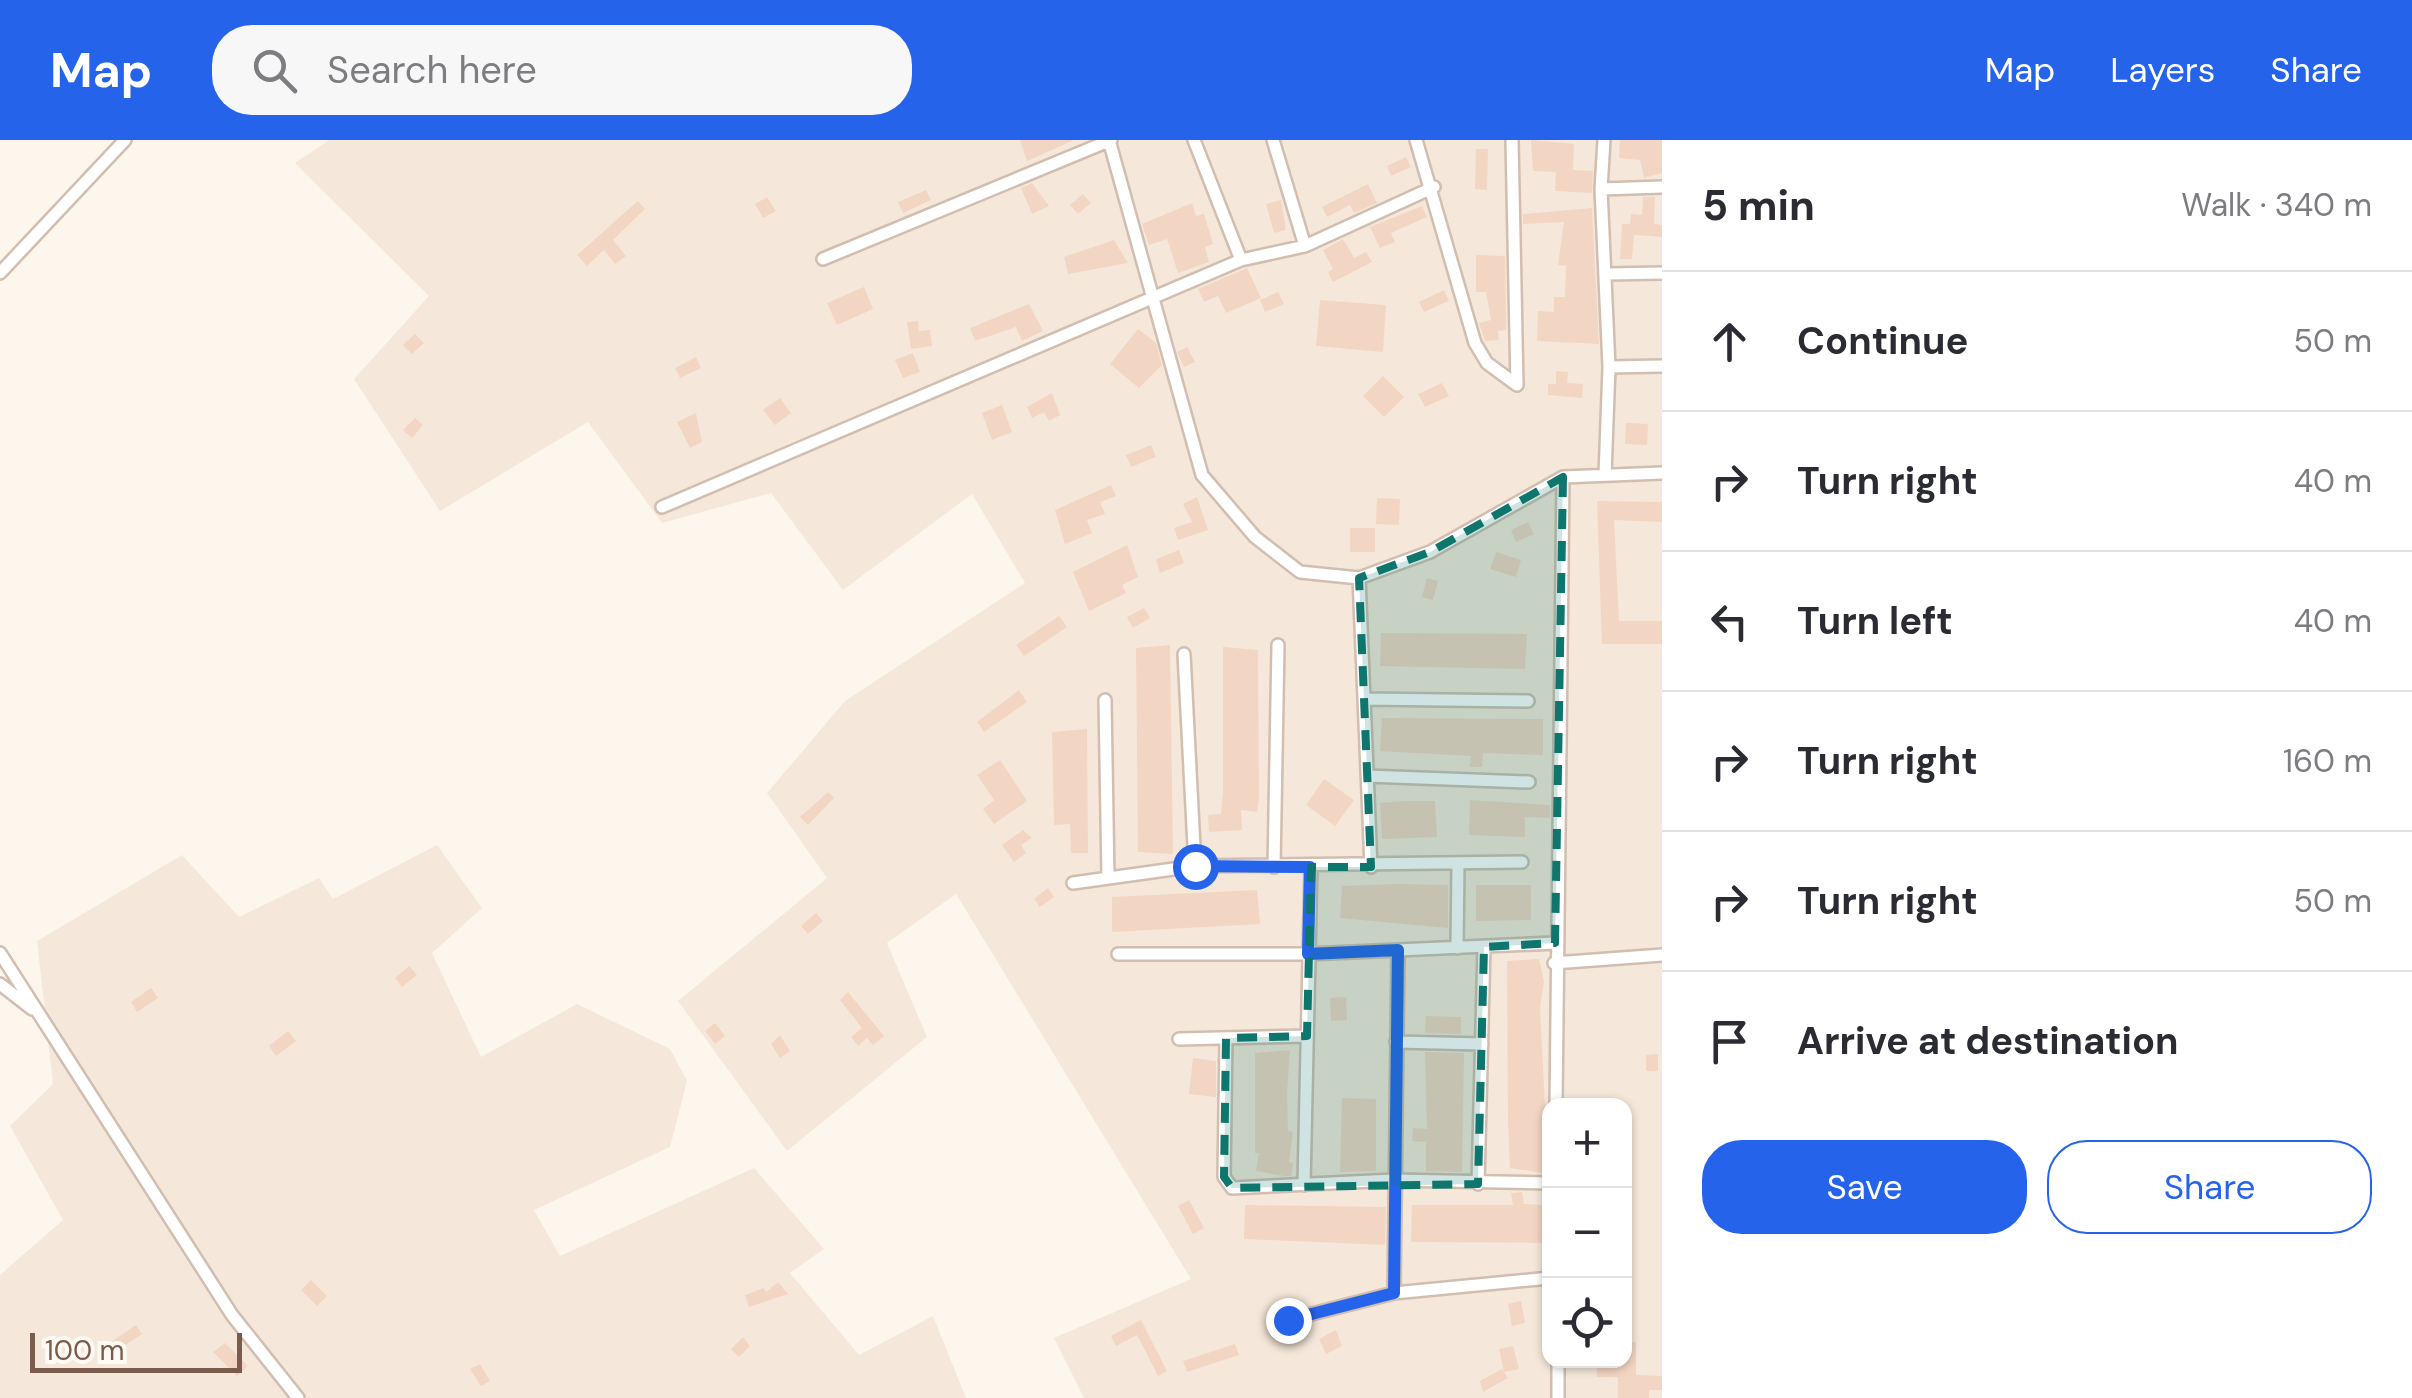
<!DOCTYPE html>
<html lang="en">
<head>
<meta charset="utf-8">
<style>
	body { margin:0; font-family:"DM Sans",sans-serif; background:#f7f7f7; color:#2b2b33 }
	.controls { position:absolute; right:30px; bottom:30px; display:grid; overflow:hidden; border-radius:20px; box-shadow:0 2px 8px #0004 }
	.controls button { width:90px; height:90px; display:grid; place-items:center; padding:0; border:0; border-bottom:2px solid #e1e1e2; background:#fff; color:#2b2b33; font:50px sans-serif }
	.scale { position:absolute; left:30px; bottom:25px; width:212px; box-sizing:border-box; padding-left:10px; border:5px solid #7a5c4d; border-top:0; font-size:28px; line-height:35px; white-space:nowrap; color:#7a5c4d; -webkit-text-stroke:8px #fffaf3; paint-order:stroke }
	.stop { position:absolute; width:30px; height:30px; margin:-22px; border:8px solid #2563eb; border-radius:50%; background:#fff }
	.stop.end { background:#2563eb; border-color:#fff; box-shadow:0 2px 10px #0008 }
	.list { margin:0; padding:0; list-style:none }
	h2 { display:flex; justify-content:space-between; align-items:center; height:130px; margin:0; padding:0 40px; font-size:42px }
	h2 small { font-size:32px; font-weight:400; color:#7c7c81 }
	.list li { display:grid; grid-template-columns:65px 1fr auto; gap:30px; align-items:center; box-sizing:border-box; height:140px; padding:0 40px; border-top:2px solid #e1e1e2 }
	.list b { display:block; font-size:38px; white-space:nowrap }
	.list em { font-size:32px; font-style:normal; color:#7c7c81 }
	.actions { display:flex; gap:20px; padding:30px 40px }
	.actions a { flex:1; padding:22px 0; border:2px solid #2563eb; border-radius:40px; text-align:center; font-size:35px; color:#2563eb }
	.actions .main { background:#2563eb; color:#fff }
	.icon { flex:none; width:55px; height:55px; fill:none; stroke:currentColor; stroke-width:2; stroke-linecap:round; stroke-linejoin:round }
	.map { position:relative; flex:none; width:1662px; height:1258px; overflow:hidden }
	header { display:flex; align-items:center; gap:60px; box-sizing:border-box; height:140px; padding:0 50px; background:#2563eb; color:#fff }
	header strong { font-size:48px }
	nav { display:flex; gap:55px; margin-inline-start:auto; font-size:35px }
	.search { width:700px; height:90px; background:#f7f7f7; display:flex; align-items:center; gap:25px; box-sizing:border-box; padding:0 35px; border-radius:40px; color:#7c7c81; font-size:38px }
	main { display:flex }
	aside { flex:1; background:#fff }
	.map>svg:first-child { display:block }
</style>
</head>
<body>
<header>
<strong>Map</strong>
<div class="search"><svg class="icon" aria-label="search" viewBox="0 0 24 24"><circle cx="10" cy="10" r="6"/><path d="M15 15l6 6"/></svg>Search here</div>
<nav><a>Map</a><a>Layers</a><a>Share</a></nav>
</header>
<main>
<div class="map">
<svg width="1662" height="1258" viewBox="0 0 1662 1258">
	<rect width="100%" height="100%" fill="#fdf6ec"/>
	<!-- residential -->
	<path fill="#f5e8da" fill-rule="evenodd" d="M 329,0 L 1662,0 L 1662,1258 L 1084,1258 L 1054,1198 L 1191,1139 L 956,754 L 887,803 L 927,897 L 787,1011 L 678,861 L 827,738 L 767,653 L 845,561 L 1025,443 L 972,354 L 843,450 L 771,353 L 662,383 L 588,282 L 440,371 L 354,239 L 429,156 L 295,23 ZM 1550,966 L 1624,966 L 1624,1220 L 1550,1220 Z
		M 437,705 L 482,768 L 432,813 L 481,917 L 577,864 L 670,909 L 687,941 L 670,1007 L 534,1070 L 560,1116 L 754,1028 L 824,1109 L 790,1133 L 859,1215 L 933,1176 L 966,1258 L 0,1258 L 0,1135 L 63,1080 L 10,986 L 53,944 L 37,801 L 182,715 L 239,777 L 319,738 L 333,759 Z"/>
	<!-- building -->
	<path fill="#f3d5c3" d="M 1020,0 L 1074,0 L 1027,21 Z
		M 1531,0 L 1574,4 L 1573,30 L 1593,31 L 1592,53 L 1555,51 L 1556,32 L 1533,31 Z
		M 1620,0 L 1662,0 L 1662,33 L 1644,38 L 1640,20 L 1619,18 Z
		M 1476,9 L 1488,9 L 1487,50 L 1475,49 Z
		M 1406,17 L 1411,27 L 1391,36 L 1387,26 Z
		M 1032,43 L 1049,66 L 1032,74 L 1021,48 Z
		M 1368,44 L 1377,63 L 1354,73 L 1350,65 L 1327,77 L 1322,67 Z
		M 926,50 L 931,60 L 903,73 L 898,62 Z
		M 1083,54 L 1091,63 L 1078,74 L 1070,65 Z
		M 767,57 L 776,71 L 763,78 L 755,64 Z
		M 1643,57 L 1655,57 L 1654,84 L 1662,85 L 1662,97 L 1634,95 L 1632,119 L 1620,119 L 1622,84 L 1630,84 L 1631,74 L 1642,75 Z
		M 1281,60 L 1286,90 L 1274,93 L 1266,64 Z
		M 638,61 L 645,69 L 613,100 L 626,116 L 615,124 L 604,110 L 587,126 L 577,115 Z
		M 1192,63 L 1196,76 L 1204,74 L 1213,104 L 1205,107 L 1209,122 L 1178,133 L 1167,99 L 1149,105 L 1142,84 Z
		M 1422,66 L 1427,77 L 1391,93 L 1395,102 L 1380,108 L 1370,87 Z
		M 1592,68 L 1599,204 L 1537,201 L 1538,171 L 1554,172 L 1554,157 L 1565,157 L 1566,126 L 1558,125 L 1564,82 L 1523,84 L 1523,74 Z
		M 1343,99 L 1354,118 L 1366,112 L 1372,122 L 1333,142 L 1328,132 L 1333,129 L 1323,110 Z
		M 1114,100 L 1128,123 L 1068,134 L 1064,117 Z
		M 1476,115 L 1505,116 L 1506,190 L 1498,191 L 1499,200 L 1485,201 L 1479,183 L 1491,180 L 1486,152 L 1476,152 Z
		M 1247,128 L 1261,158 L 1226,173 L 1218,156 L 1204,162 L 1198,149 Z
		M 864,147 L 873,169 L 837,185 L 827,163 Z
		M 1444,150 L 1449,161 L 1424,172 L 1419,162 Z
		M 1278,152 L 1284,164 L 1265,172 L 1260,160 Z
		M 1320,160 L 1386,165 L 1383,212 L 1316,206 Z
		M 1029,164 L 1043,191 L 1022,201 L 1016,187 L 975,201 L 970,188 Z
		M 918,181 L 919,191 L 930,190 L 932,206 L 911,209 L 907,182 Z
		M 1138,189 L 1156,203 L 1162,225 L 1139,248 L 1110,224 Z
		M 415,194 L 424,203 L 412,214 L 403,205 Z
		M 1187,207 L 1195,222 L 1184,227 L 1177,212 Z
		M 913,213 L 920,232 L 903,238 L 895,220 Z
		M 696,217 L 701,228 L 680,238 L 675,228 Z
		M 1556,231 L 1568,232 L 1567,243 L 1583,244 L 1582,258 L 1548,255 L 1548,244 L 1556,244 Z
		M 1383,236 L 1404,257 L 1384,277 L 1363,256 Z
		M 1442,243 L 1449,256 L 1425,267 L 1418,254 Z
		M 1052,253 L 1060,275 L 1049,281 L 1044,272 L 1032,278 L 1027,267 Z
		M 780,258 L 791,273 L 775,285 L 763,270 Z
		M 1002,265 L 1012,292 L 992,300 L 982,273 Z
		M 696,273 L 702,302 L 690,308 L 677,282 Z
		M 415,278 L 423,285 L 412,298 L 403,290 Z
		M 1626,283 L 1648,284 L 1647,305 L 1625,304 Z
		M 1151,305 L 1156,317 L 1131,327 L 1126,315 Z
		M 1111,345 L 1116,356 L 1100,362 L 1105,374 L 1087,380 L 1092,393 L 1065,404 L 1055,370 Z
		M 1197,357 L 1208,390 L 1178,400 L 1174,388 L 1192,382 L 1183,364 Z
		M 1377,358 L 1400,359 L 1399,385 L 1376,384 Z
		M 1597,361 L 1662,362 L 1662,382 L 1614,380 L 1619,481 L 1662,481 L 1662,504 L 1602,504 Z
		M 1528,382 L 1534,394 L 1516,402 L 1511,390 Z
		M 1350,388 L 1375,388 L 1375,412 L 1350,412 Z
		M 1127,405 L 1138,437 L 1122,445 L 1126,453 L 1089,471 L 1073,432 Z
		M 1179,410 L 1184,423 L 1160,433 L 1156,419 Z
		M 1496,412 L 1521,420 L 1516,437 L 1490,429 Z
		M 1427,438 L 1438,441 L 1433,460 L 1422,457 Z
		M 1144,468 L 1150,478 L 1133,488 L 1127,477 Z
		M 1059,476 L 1067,487 L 1024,516 L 1016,505 Z
		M 1381,493 L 1527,494 L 1525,529 L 1380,526 Z
		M 1170,505 L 1173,714 L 1138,712 L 1136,508 Z
		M 1223,507 L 1258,510 L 1259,658 L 1257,672 L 1241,670 L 1242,690 L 1209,692 L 1208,675 L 1221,674 L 1223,651 Z
		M 1019,550 L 1027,562 L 984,592 L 977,582 Z
		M 1382,578 L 1543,579 L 1543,615 L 1483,613 L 1482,627 L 1470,627 L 1471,616 L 1380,611 Z
		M 1087,589 L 1088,713 L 1071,713 L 1070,684 L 1054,685 L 1052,592 Z
		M 1000,620 L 1027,661 L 994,684 L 983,669 L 994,660 L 977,635 Z
		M 1324,639 L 1354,660 L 1335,686 L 1306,665 Z
		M 828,652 L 834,658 L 808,685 L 800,677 Z
		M 1470,660 L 1550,665 L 1550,678 L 1525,677 L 1525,697 L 1469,695 Z
		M 1406,661 L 1435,661 L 1437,697 L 1382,699 L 1380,663 Z
		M 1023,690 L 1032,698 L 1021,705 L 1026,713 L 1014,722 L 1002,705 Z
		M 1398,744 L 1448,745 L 1448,788 L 1340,778 L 1342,746 Z
		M 1476,745 L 1531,745 L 1531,780 L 1476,781 Z
		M 1048,748 L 1054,757 L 1040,767 L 1034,759 Z
		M 1257,750 L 1260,784 L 1112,792 L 1112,757 Z
		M 816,773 L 823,781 L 808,794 L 801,786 Z
		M 1539,819 L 1544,841 L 1540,868 L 1546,986 L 1543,1033 L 1510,1028 L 1508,982 L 1507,821 Z
		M 409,826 L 417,835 L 402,847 L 395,838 Z
		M 151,848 L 158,858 L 137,872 L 131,862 Z
		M 848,852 L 884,896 L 873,905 L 867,898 L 858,906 L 851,897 L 862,888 L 840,860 Z
		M 1346,857 L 1347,880 L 1331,881 L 1330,858 Z
		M 1426,876 L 1461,877 L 1461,894 L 1425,893 Z
		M 715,883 L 725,896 L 715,904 L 705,891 Z
		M 288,891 L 296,901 L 276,916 L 269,906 Z
		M 780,895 L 790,911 L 780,918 L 771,904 Z
		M 1290,910 L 1287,953 L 1288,991 L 1293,992 L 1289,1022 L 1293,1023 L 1291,1036 L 1284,1036 L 1256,1031 L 1259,1013 L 1255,1013 L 1255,913 Z
		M 1425,912 L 1464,913 L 1462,1032 L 1426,1031 L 1426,1002 L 1412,1001 L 1413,988 L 1427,989 Z
		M 1658,914 L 1658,931 L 1646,931 L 1646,915 Z
		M 1193,918 L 1216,921 L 1216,957 L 1189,954 Z
		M 1342,958 L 1376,959 L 1376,1031 L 1340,1032 Z
		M 1522,1052 L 1524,1064 L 1546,1065 L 1545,1103 L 1411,1102 L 1412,1065 L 1513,1065 L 1511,1053 Z
		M 1189,1060 L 1204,1088 L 1193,1094 L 1178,1066 Z
		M 1245,1065 L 1386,1067 L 1385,1105 L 1244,1099 Z
		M 311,1140 L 327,1156 L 317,1166 L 301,1150 Z
		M 778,1142 L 788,1154 L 749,1167 L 745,1155 L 764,1148 L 766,1152 Z
		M 1521,1161 L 1525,1183 L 1512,1186 L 1508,1164 Z
		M 1141,1180 L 1167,1231 L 1158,1236 L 1137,1195 L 1116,1206 L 1111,1196 Z
		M 136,1185 L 142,1194 L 106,1218 L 101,1209 Z
		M 1336,1190 L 1342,1206 L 1326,1214 L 1319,1199 Z
		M 743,1197 L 750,1206 L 739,1217 L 731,1209 Z
		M 1624,1202 L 1636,1202 L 1636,1235 L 1662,1236 L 1662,1250 L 1649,1250 L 1649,1258 L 1618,1258 L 1618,1237 L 1597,1237 L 1597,1220 L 1624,1220 Z
		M 225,1203 L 248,1226 L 237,1236 L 213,1212 Z
		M 1235,1204 L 1239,1215 L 1187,1232 L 1183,1221 Z
		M 1513,1206 L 1519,1229 L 1504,1232 L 1499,1209 Z
		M 480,1224 L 490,1241 L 481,1246 L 470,1229 Z
		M 1502,1229 L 1508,1238 L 1483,1252 L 1480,1241 Z"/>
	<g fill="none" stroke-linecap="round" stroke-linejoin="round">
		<defs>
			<path id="minor" d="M 1109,0 L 1202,335 L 1255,397 L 1300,432 L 1359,438 L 1430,412 L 1563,337 L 1662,333
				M 1194,0 L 1241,120 L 1305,106 L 1434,47
				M 1273,0 L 1305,106
				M 1416,0 L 1475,203 L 1487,223 L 1517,245
				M 1512,0 L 1517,245
				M 1604,0 L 1601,49 L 1609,227 L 1605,335
				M 1601,49 L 1662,47
				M 823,119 L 1111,0
				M 0,133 L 125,0
				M 1607,134 L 1662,133
				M 1609,227 L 1662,226
				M 662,367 L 1241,120
				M 1359,438 L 1371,727
				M 1184,514 L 1195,726
				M 1364,559 L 1528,561
				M 1105,560 L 1108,738
				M 1367,636 L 1529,642
				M 1274,727 L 1278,505
				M 1073,743 L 1195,726 L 1522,722
				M 1457,808 L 1458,724
				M 0,813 L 232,1175 L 298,1258
				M 1118,814 L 1308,814 L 1555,803
				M 1554,823 L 1662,815
				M 0,844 L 32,869
				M 1226,898 L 1224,1037 L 1232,1048 L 1393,1040 L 1550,1043
				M 1179,899 L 1307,896
				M 1396,902 L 1482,904
				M 1556,966 L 1563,337
				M 1478,1044 L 1484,807
				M 1304,1045 L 1311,727
				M 1394,1153 L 1398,810
				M 1288,1180 L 1394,1153 L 1550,1138
				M 1558,1220 L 1558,1258"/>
		</defs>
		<!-- minor casing -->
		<use href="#minor" stroke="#d1beb0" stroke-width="16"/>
		<!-- minor -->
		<use href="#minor" stroke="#fff" stroke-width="11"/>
	</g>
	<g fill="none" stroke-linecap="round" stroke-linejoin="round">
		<!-- route -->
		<path stroke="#2563eb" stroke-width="12" d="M 1195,726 L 1310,727 L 1308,814 L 1398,810 L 1394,1153 L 1288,1180"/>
	</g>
	<!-- marked area -->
	<path fill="#0f766e" fill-opacity="0.2" stroke="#0f766e" stroke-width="8" stroke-dasharray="20 12" stroke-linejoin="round" d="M 1563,337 L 1555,803 L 1484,807 L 1478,1044 L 1232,1048 L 1224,1037 L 1226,898 L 1307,896 L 1311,727 L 1371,727 L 1359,438 L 1430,412 Z"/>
</svg>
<div class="controls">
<button>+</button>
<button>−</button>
<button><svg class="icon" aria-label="locate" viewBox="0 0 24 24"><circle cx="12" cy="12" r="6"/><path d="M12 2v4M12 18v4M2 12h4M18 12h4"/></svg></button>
</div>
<div class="scale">100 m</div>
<div class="stop" style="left:1195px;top:726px"></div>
<div class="stop end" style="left:1288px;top:1180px"></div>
</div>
<aside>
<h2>5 min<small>Walk · 340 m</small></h2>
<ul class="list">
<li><svg class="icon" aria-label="ahead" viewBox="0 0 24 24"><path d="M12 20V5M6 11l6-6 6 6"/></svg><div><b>Continue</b></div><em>50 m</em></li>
<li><svg class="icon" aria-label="right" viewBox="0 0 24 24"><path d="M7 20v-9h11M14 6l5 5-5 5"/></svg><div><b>Turn right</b></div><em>40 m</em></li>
<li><svg class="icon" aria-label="left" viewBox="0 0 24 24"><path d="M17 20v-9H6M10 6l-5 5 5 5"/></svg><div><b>Turn left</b></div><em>40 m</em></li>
<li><svg class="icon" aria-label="right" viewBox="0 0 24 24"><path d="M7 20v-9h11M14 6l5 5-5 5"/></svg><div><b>Turn right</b></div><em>160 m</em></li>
<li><svg class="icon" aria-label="right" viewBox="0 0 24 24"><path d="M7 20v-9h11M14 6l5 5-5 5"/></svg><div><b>Turn right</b></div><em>50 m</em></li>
<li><svg class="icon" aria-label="arrive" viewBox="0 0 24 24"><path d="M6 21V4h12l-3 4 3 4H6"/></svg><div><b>Arrive at destination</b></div></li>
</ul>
<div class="actions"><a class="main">Save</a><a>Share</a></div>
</aside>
</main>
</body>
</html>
